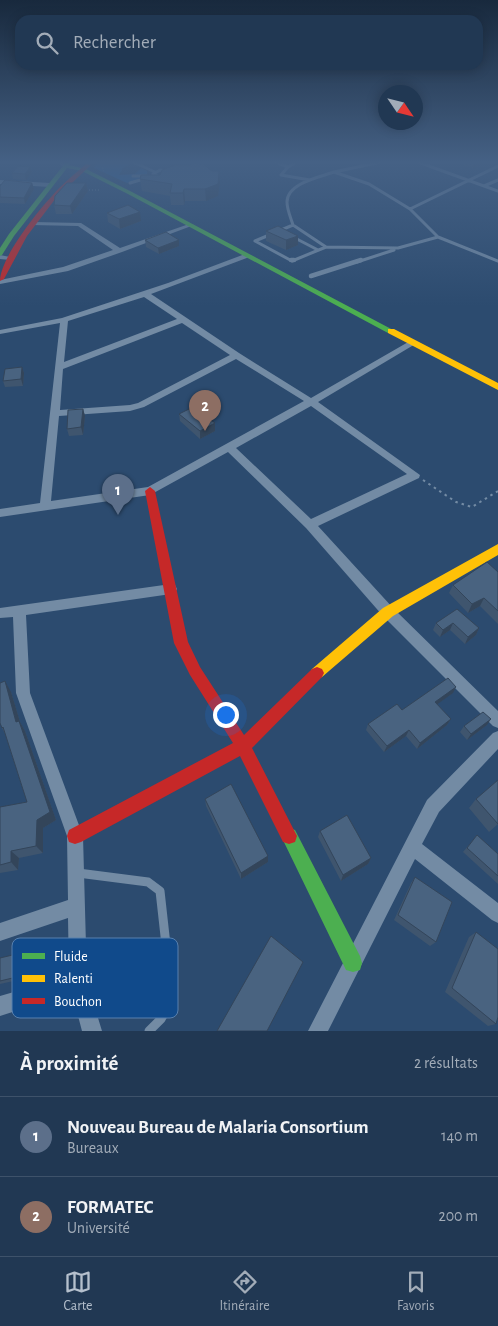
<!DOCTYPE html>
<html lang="fr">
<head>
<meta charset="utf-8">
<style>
	body { margin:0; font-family:"Alegreya Sans",sans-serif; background:#293f5a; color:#f1f3f6 }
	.compass { position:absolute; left:378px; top:85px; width:45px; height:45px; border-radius:50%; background:#213853; box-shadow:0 2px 12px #0003; rotate:125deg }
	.you { position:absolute; left:225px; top:714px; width:18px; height:18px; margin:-12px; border:4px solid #fff; border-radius:50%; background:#1a73e8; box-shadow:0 0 0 8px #1a73e833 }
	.badge { display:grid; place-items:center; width:32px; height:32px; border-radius:50%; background:#b5c0cd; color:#fff; font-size:16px; font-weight:700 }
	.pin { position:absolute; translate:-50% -41px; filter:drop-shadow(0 1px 2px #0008) }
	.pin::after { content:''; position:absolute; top:26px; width:18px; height:15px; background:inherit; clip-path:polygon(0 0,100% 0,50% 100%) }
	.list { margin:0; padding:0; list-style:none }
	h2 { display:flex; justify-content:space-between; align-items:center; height:65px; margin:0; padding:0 20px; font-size:21px }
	h2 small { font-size:16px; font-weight:400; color:#a2acb8 }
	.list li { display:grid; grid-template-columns:32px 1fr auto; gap:15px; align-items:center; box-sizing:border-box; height:80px; padding:0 20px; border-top:1px solid #3e526a }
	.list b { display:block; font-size:19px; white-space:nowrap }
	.list p { margin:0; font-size:16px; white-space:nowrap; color:#a2acb8 }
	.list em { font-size:16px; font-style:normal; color:#a2acb8 }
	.icon { flex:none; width:28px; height:28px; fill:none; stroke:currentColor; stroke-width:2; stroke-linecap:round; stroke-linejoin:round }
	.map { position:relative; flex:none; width:498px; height:1031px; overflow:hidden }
	.search { position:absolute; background:#213853; box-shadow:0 2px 12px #0003; left:15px; right:15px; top:15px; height:55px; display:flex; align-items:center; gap:12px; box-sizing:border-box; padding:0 18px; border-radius:15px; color:#a2acb8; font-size:19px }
	.sheet { height:225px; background:#213853 }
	nav { display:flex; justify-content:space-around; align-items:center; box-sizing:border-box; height:70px; border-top:1px solid #3e526a; background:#213853; font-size:14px; color:#a2acb8 }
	nav a { display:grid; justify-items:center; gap:2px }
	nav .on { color:#b5c0cd }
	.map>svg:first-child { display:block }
</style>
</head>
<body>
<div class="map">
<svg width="498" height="1031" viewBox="0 0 498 1031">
	<rect width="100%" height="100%" fill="#2c4b6f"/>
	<!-- green -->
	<path fill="#2361a2" d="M 98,162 L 128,162 L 131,163 L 123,168 L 119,175 L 135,174 L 141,168 L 147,171 L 147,174 L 132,177 L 150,176 L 127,183 L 94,168 Z"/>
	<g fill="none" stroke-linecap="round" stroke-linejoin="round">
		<!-- path-far1 -->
		<path stroke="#738ba4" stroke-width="1" stroke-dasharray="1 2" stroke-linecap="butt" d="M 100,162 L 104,172
			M 86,190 L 101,190"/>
		<!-- path -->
		<path stroke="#738ba4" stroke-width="2" stroke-dasharray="2.5 4" stroke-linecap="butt" d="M 423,480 L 456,502 L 472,507 L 498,491"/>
		<!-- lane-far2 -->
		<path stroke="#738ba4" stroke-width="3" d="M 133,162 L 155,172
			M 276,162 L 288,167
			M 297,162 L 288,167 L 281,175 L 310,180
			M 381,162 L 334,172 L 369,184 L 410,209
			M 418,162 L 498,191
			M 498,166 L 410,209 L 438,237 L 498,261
			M 160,170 L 173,172 L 173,175 L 162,178 L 153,174 Z
			M 334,172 C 320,177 287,183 287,202 C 287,210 291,218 293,225 L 326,247 L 398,248 L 438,237
			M 133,176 L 147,176
			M 130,183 L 147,178
			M 484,186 L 498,180
			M 293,237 L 318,250
			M 255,241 L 292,261 L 326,247
			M 255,241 L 293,225
			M 357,262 L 394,250"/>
		<!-- lane-far1 -->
		<path stroke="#738ba4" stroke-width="4.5" d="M 291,260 L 294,260
			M 311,276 L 361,260"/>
		<!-- lane -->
		<path stroke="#738ba4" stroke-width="9" d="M 78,873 L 148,882 L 160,891 L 172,999 L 161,1019 L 149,1031"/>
		<!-- street -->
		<path fill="#738ba4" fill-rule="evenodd" d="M 57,162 L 64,162 L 69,166 L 64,167 Z
			M 0,180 L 50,183 L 53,185 L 50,187 L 0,184 Z
			M 34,222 L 81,223 L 120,248 L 189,224 L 194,225 L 122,252 L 68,271 L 0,284 L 0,280 L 63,267 L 113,250 L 78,226 L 32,225 L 31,224 Z
			M 245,254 L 252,256 L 151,294 L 239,353 L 311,398 L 410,341 L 416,341 L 417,343 L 318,402 L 420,475 L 419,478 L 318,526 L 393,608 L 498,711 L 498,728 L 493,726 L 383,616 L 306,528 L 228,452 L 150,495 L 0,517 L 0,509 L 40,503 L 60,323 L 0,334 L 0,330 L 62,318 L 168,283 ZM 144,297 L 177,319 L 64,362 L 68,321 ZM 182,323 L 230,355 L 138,403 L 130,405 L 60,410 L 63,369 ZM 236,359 L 304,401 L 148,487 L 51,501 L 59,416 L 130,411 L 144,407 ZM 311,406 L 407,474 L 311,519 L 236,448 Z
			M 0,255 L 15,258 L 11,260 L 0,259 Z
			M 171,584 L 175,585 L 177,589 L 175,593 L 171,594 L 26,615 L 30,693 L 83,836 L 87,982 L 102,1031 L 82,1031 L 72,993 L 0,1016 L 0,996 L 69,976 L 68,918 L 0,941 L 0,923 L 68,900 L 67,836 L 16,693 L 13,617 L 0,618 L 0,608 Z
			M 498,731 L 498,749 L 439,812 L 422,844 L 498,903 L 498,923 L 492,920 L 415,859 L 328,1031 L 308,1031 L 427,800 L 493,733 Z"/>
		<!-- fast -->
		<path fill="#4caf50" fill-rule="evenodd" d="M 66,162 L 72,162 L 69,165 L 86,169 L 132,192 L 395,331 L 394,333 L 388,333 L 128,194 L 82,171 L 67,168 L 14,236 L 2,255 L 0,256 L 0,248 L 9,234 Z
			M 289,828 L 295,830 L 360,956 L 362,963 L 360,970 L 353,972 L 346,970 L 281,836 L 283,830 Z"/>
		<!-- slow -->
		<path fill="#ffc107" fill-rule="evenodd" d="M 388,329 L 394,329 L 498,383 L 498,390 L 388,333 Z
			M 498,544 L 498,555 L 393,616 L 322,677 L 317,679 L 312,677 L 310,673 L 312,669 L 383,608 Z"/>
		<!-- jam -->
		<path fill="#c62828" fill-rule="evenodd" d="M 86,164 L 91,165 L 56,198 L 27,236 L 4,279 L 0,281 C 0,259 36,213 52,196 C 62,184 75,174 86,164 Z
			M 150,487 L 155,491 L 188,642 L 200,667 L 244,735 L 312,669 L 317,667 L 322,669 L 324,673 L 322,677 L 252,748 L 297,836 L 295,842 L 289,844 L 283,842 L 240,756 L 81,842 L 75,844 L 69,842 L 67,836 L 69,830 L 233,743 L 190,675 L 174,643 L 145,491 Z"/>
	</g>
	<!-- wall -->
	<path fill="#3f556e" d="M 460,162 L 488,162 L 473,168 L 459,163 Z
		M 191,165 L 212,171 L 219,171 L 220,183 L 218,196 L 206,201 L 185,201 L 184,205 L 171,205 L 170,196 L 142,191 L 140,179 L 160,175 Z
		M 32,172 L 26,180 L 13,179 L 12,173 Z
		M 32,183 L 34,189 L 25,204 L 0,203 L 0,186 Z
		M 86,183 L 88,191 L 72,214 L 56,214 L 54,205 Z
		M 107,213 L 141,221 L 120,229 L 108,222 Z
		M 266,231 L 298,245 L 286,250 L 266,241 Z
		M 145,240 L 179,246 L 159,254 L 146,247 Z
		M 22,367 L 24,373 L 23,386 L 5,387 L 3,381 Z
		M 83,409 L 85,416 L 83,435 L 69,436 L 67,429 Z
		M 179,414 L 215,423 L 215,431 L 200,439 L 180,421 Z
		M 498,572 L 498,624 L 480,606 L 468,613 L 449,593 L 453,585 Z
		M 457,609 L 479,628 L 476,635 L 465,644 L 450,630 L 440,637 L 433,630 L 436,623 Z
		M 11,692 L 20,722 L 25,731 L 56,820 L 43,828 L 43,853 L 19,858 L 18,870 L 0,873 L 0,807 L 27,802 L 5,734 L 2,728 Z
		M 453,693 L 437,704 L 451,719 L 447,725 L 417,749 L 406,736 L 384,752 L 366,730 L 368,724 L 402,710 Z
		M 487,725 L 467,740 L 460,732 L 464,726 Z
		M 498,780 L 498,824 L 489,832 L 469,808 L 476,799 Z
		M 205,799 L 268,862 L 241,879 L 206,806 Z
		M 320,831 L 371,858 L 368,864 L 341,881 L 318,837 Z
		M 477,835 L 498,854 L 498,884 L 463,852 Z
		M 415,877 L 436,942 L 430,946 L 394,920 L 411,883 Z
		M 476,932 L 496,1024 L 488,1026 L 445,992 L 469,937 Z
		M 50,946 L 54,949 L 54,972 L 0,984 L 0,958 Z"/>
	<!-- shaded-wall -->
	<path fill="#33455a" d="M 474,162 L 488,162 L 473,168 Z
		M 30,167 L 32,172 L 26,180 L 25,174 Z
		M 219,171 L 220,183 L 218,196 L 206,201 L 205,189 Z
		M 32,183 L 34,189 L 25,204 L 24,198 Z
		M 86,183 L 88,191 L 72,214 L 70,206 Z
		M 184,189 L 185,201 L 184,205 L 183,193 Z
		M 140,212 L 141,221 L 120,229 L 119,219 Z
		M 298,236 L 298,245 L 286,250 L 286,240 Z
		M 179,240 L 179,246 L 159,254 L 158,248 Z
		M 22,367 L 24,373 L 23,386 L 21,379 Z
		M 83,409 L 85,416 L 83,435 L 81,427 Z
		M 215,423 L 215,431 L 200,439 L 200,431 Z
		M 484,598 L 480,606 L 468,613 L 472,604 Z
		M 453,623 L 450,630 L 440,637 L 443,630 Z
		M 479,628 L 476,635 L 465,644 L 468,637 Z
		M 5,681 L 11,692 L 20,722 L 25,731 L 56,820 L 43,828 L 43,853 L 36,846 L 16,722 Z
		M 456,687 L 453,693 L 432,708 L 435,702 Z
		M 451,719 L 447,725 L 417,749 L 420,743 Z
		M 491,719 L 487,725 L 467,740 L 471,734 Z
		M 409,730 L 406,736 L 384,752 L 387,746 Z
		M 11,851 L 19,858 L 18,870 L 11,862 Z
		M 268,856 L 268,862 L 241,879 L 241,873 Z
		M 371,858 L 368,864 L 341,881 L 343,875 Z
		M 50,946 L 54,949 L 54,972 L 50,969 Z"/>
	<!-- building -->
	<path fill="#496380" stroke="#33455a" d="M 191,163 L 203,164 L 212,171 L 219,171 L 218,184 L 205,189 L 184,189 L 183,193 L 170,193 L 172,184 L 140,179 L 141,175 L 160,175 L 162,170 L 175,165 L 191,165 Z
		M 18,166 L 30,167 L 25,174 L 12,173 Z
		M 5,180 L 32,183 L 24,198 L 0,197 L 0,186 Z
		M 67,183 L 86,183 L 70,206 L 54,205 L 55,196 Z
		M 128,205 L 140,212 L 119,219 L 107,213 Z
		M 278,226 L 298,236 L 286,240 L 266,231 Z
		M 166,232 L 179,240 L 158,248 L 145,240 Z
		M 22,367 L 21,379 L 3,381 L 5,369 Z
		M 193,407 L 215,423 L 200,431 L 179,414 Z
		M 83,409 L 81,427 L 67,429 L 68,410 Z
		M 487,562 L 498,572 L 498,611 L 484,598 L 472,604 L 453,585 Z
		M 457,609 L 479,628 L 468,637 L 453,623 L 443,630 L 436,623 Z
		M 448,678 L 456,687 L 435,702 L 451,719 L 420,743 L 409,730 L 387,746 L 368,724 L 397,704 L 402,710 Z
		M 5,681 L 16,722 L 19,721 L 50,812 L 37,820 L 36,846 L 11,851 L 11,862 L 0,865 L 0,807 L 27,802 L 3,727 L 2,728 L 0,723 L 0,683 Z
		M 483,712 L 491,719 L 471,734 L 464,726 Z
		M 498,780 L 498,824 L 476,799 Z
		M 231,784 L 268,856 L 241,873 L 205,799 Z
		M 347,815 L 371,858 L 343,875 L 320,831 Z
		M 477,835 L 498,854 L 498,876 L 467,848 Z
		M 415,877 L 452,902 L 436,942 L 398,915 Z
		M 476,932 L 498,949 L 498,1017 L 496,1024 L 452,988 Z
		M 271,936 L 303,962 L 267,1031 L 217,1031 Z
		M 50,946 L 50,969 L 0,981 L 0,958 Z"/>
	<!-- sky -->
	<linearGradient id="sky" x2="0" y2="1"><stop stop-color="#18293d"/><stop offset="0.53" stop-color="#456185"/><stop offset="1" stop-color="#456185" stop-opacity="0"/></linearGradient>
	<rect width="498" height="306" fill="url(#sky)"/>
	<!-- legend -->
	<rect x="12" y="938" width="166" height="80" rx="8" fill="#104a8b" stroke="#5880ae" stroke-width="1"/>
	<rect x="22" y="953" width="23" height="6" fill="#4caf50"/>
	<rect x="22" y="975" width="23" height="7" fill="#ffc107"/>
	<rect x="22" y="998" width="23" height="6" fill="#c62828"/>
	<g font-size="14" fill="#fff">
		<text x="54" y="961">Fluide</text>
		<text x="54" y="983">Ralenti</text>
		<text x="54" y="1006">Bouchon</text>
	</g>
</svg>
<svg class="compass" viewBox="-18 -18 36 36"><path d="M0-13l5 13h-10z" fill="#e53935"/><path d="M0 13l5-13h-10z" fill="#a2acb8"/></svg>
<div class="you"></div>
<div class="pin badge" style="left:118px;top:515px;background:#5c6f8a">1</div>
<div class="pin badge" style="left:205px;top:431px;background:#8d6e63">2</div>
<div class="search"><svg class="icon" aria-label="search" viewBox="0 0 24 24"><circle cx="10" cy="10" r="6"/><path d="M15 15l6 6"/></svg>Rechercher</div>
</div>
<section class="sheet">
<h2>À proximité<small>2 résultats</small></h2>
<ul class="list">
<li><span class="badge" style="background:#5c6f8a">1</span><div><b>Nouveau Bureau de Malaria Consortium</b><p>Bureaux</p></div><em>140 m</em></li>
<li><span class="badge" style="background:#8d6e63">2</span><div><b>FORMATEC</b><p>Université</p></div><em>200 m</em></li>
</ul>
</section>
<nav>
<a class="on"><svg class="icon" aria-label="map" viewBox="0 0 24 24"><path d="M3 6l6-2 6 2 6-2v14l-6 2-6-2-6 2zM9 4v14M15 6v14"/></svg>Carte</a>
<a><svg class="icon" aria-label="directions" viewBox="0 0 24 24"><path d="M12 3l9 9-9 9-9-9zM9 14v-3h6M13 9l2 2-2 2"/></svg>Itinéraire</a>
<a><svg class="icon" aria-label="saved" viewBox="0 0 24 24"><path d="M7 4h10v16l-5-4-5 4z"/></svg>Favoris</a>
</nav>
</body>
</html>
